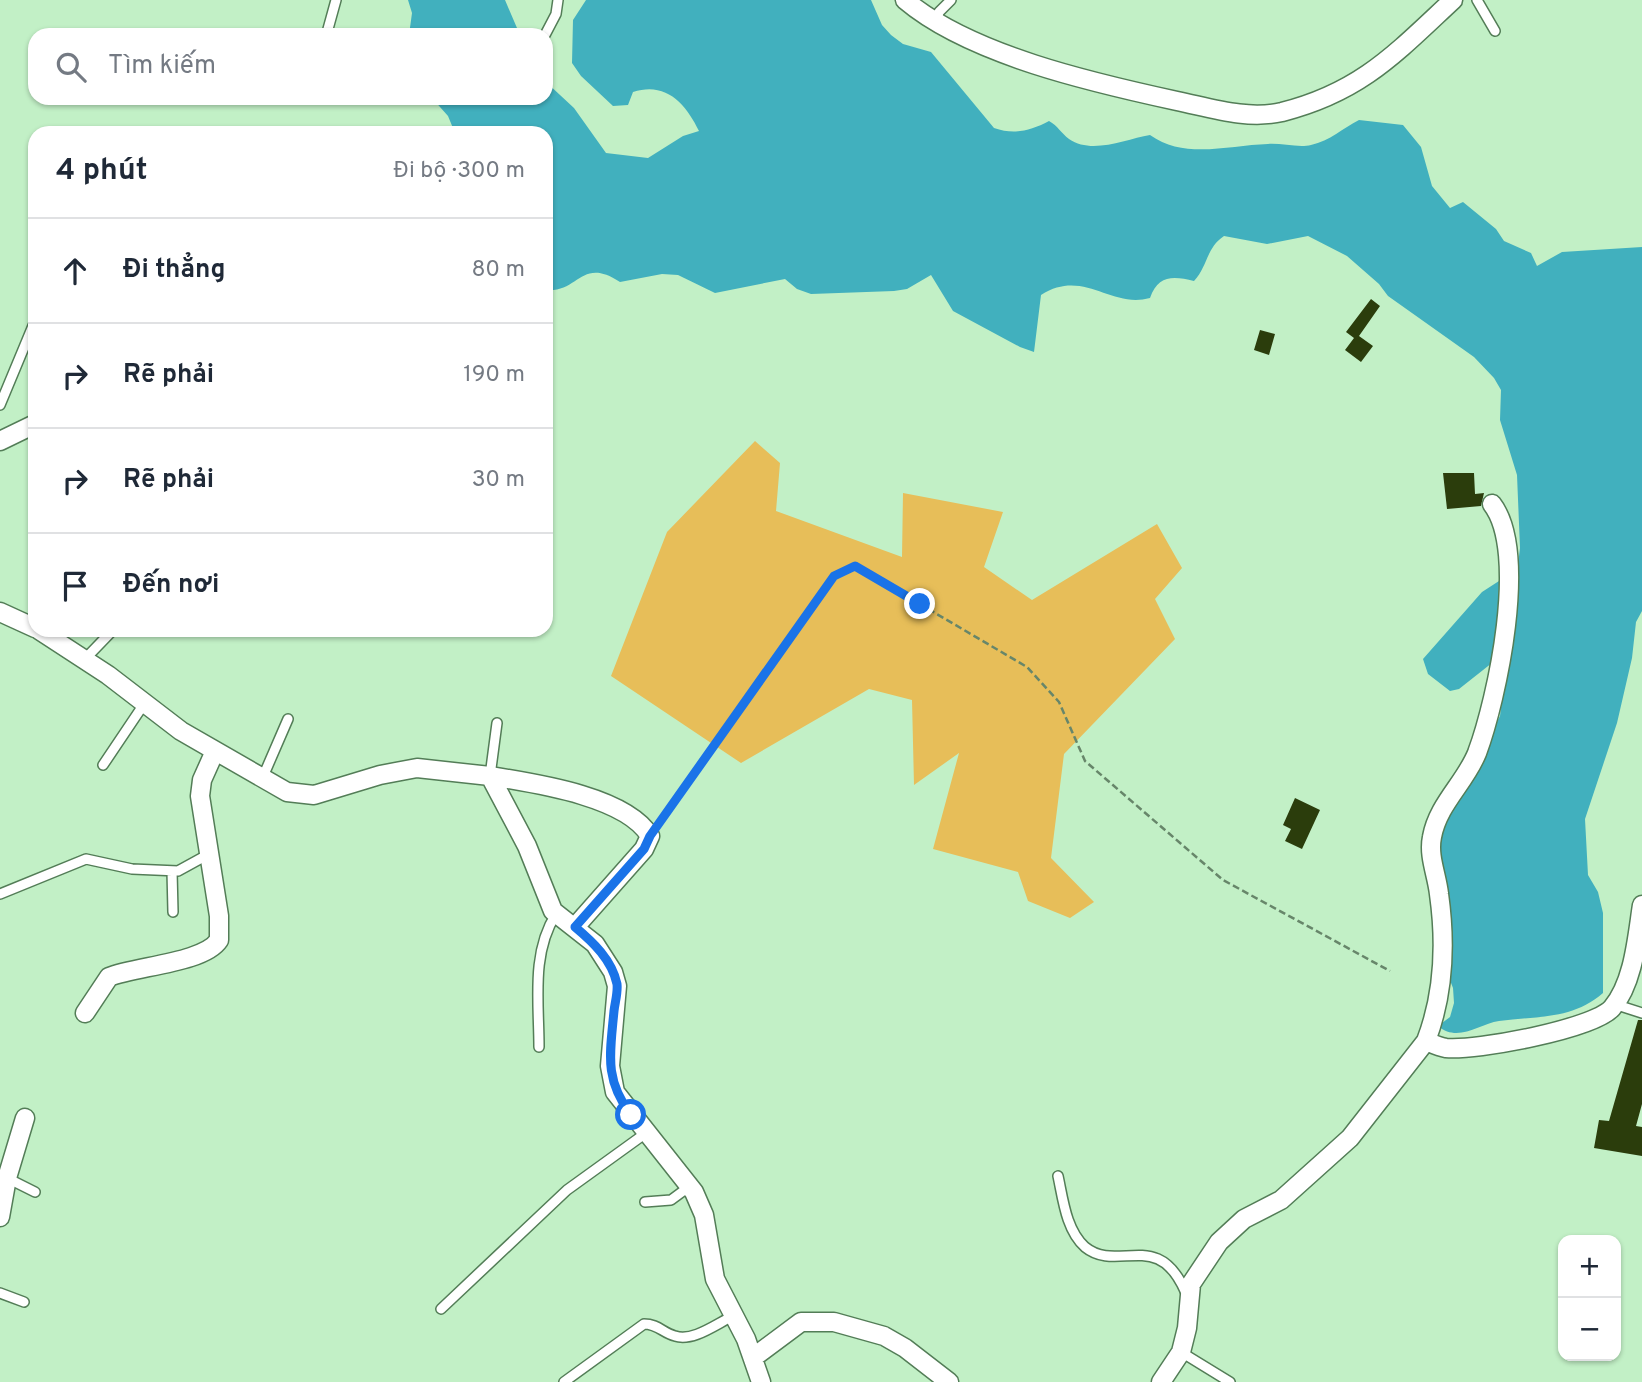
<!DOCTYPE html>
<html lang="vi">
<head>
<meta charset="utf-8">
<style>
	body { margin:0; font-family:Overpass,sans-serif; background:#f6f6f7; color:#1f2937 }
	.controls { position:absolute; right:21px; bottom:21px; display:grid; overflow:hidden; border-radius:14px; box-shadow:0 2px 5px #0004 }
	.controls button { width:63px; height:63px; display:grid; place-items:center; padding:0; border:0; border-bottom:2px solid #e0e1e3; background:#fff; color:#1f2937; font:35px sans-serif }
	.stop { position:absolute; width:21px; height:21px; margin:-16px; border:5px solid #1a73e8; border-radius:50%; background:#fff }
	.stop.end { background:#1a73e8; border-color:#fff; box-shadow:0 2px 7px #0008 }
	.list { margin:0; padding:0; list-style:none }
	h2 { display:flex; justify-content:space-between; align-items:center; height:91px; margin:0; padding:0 28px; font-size:30px }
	h2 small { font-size:23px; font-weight:400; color:#747a83 }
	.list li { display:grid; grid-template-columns:46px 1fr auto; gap:21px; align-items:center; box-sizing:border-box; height:105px; padding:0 28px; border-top:2px solid #e0e1e3 }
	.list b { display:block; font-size:26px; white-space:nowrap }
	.list em { font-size:23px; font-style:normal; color:#747a83 }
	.icon { flex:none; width:38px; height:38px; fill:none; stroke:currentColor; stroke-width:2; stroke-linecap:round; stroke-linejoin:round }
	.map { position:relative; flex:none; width:1642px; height:1382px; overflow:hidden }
	.search { position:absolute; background:#fff; box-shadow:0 2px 5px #0004; left:28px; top:28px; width:525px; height:77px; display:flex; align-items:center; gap:18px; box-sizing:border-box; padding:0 24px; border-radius:21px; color:#747a83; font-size:26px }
	.panel { position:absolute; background:#fff; box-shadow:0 2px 5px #0004; left:28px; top:126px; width:525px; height:511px; border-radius:21px }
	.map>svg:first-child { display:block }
</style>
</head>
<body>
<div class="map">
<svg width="1642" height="1382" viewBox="0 0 1642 1382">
	<rect width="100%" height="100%" fill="#c2f0c6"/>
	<!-- green -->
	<path fill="#e7be59" d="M 755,441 L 780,463 L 776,511 L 902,557 L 903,493 L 1003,512 L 984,567 L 1032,600 L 1157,524 L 1182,568 L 1155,599 L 1175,639 L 1064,754 L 1051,858 L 1094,902 L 1070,918 L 1028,901 L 1018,872 L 933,849 L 959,753 L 914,785 L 912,700 L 869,689 L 741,763 L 611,676 L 667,532 Z"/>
	<!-- water -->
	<path fill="#41b0be" d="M 408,0 L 505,0 L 520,35 L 409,35 L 412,13 Z
		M 586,0 L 871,0 L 882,25 L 891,35 L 903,44 L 931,52 L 994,128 C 1014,135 1030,131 1049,121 C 1058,126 1061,133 1069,139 C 1092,155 1126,139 1150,135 C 1185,160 1229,145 1268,144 C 1281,143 1299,148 1311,145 C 1330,141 1343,128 1359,120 L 1403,125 L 1421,147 L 1432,186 L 1450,208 L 1463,202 L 1496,229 L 1504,241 L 1531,253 L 1537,266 L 1562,252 L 1642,247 L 1642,611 L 1636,622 L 1632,658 L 1617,723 L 1585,819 L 1588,875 L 1598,892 L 1603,913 L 1603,993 C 1572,1020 1536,1016 1499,1021 C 1479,1024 1458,1043 1438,1026 L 1450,1017 L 1454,1003 L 1453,988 L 1446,970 L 1437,867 L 1439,833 L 1500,716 L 1520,548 L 1517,475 L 1500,420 L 1501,390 L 1494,378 L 1474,357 L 1388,296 L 1379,284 L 1347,256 L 1308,236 L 1267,244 L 1224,236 C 1206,248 1208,266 1194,281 C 1173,276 1158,275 1150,298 C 1110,309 1084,268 1041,295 L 1034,352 L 1020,347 L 953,311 L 931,275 L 907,289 L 894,291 L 811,294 L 797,289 L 785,279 L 715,293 L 678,275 L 662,274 L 620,282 C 581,256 579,293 546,290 L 546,133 L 455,133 L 448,116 L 432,98 L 546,98 L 546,82 L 574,108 L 606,153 L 648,158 L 683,136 L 699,131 C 686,104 666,81 633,92 L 628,105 L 613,106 L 581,76 L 572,63 L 573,20 Z
		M 1499,581 L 1497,659 L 1459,689 L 1450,691 L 1428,674 L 1423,659 L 1482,592 Z"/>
	<!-- building -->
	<path fill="#2b3d0c" d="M 1371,299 L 1380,306 L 1359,336 L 1373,346 L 1361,362 L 1345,350 L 1354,338 L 1346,332 Z
		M 1260,330 L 1275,334 L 1269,355 L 1254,350 Z
		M 1443,473 L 1474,473 L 1475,494 L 1484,493 L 1481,506 L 1447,509 Z
		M 1295,798 L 1320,810 L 1302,849 L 1285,841 L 1291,829 L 1283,825 Z
		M 1638,1020 L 1642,1020 L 1642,1104 L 1636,1126 L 1642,1127 L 1642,1156 L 1594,1148 L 1599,1120 L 1609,1121 Z"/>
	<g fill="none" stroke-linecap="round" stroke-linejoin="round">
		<defs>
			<path id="service" d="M 1477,0 L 1495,31
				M 936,23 L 939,12 L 951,0
				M 328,29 L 336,0
				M 545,35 L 556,14 L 558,0
				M 0,405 L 35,321
				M 85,659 L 113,630
				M 103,765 L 144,704
				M 490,776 L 497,723
				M 262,779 L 288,719
				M 172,871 L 173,912
				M 0,894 L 86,859 L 132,869 L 178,871 L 209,854
				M 1614,1004 L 1642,1013
				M 539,1047 C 539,1002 531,953 556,914
				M 1058,1176 C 1063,1199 1066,1230 1085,1247 C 1118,1274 1158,1227 1186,1293
				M 7,1178 L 35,1192
				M 645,1202 L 671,1200 L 690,1186
				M 0,1293 L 24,1302
				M 441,1309 L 567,1190 L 646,1133
				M 1181,1352 L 1230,1382
				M 564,1382 L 644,1324 C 658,1324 663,1333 675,1336 C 693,1342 716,1324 733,1316"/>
			<path id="minor" d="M 905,0 C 970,55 1094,83 1177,101 C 1211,108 1247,120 1282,112 C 1361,92 1396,53 1453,0
				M 0,441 L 35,424
				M 0,612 L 35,628
				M 39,630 L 108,675 L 181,731 L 287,792 L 314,795 L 380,775 L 417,768 L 490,776 L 527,846 L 553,911 L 595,944 L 613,972 L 617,986 L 610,1066 L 615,1092 L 694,1192 L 704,1215 L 715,1279 L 746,1339 L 761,1382
				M 490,776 C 533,783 626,796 650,836 L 644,849 L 575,927
				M 85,1013 L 109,977 C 136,966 204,963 219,940 L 219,916 L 200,796 L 202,780 L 215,751
				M 1426,1041 C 1433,1044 1439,1047 1446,1048 C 1476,1051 1593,1029 1612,1008 C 1634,982 1637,937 1642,905
				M 0,1217 L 7,1178 L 25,1118
				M 754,1357 L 801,1322 L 834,1322 L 884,1336 L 905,1348 L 949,1382
				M 1161,1382 L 1181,1352 L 1187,1328 L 1191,1284 L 1219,1242 L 1244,1219 L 1281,1200 L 1350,1138 L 1426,1041 C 1444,994 1446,944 1439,894 C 1437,875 1428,856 1432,837 C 1438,804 1465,783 1477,753 C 1497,699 1529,552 1492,504"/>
		</defs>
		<!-- service casing -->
		<use href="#service" stroke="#537d57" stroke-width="12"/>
		<!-- minor casing -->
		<use href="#minor" stroke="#537d57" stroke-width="21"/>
		<!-- path -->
		<path stroke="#67866a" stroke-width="2.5" stroke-dasharray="7 3.5" stroke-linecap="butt" d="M 660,822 L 834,576 L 855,566 L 1027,667 L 1059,702 L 1085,761 L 1223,880 L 1390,971"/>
		<!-- service -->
		<use href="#service" stroke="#fff" stroke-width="9"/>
		<!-- minor -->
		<use href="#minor" stroke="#fff" stroke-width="18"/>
	</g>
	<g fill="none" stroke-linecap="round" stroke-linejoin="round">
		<!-- route -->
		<path stroke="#1a73e8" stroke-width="9" d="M 631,1115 C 604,1079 610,1054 614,1011 C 615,1002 618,993 617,984 C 612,960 593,942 575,927 L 644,849 L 650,836 L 834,576 L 855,566 L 920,604"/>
	</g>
</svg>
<div class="controls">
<button>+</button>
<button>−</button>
</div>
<div class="stop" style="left:631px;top:1115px"></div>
<div class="stop end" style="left:920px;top:604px"></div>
<div class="search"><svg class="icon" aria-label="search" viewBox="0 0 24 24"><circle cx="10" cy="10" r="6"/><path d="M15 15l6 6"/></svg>Tìm kiếm</div>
<section class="panel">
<h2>4 phút<small>Đi bộ · 300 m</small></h2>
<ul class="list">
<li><svg class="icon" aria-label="ahead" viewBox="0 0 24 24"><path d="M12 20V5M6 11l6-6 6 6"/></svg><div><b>Đi thẳng</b></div><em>80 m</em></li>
<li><svg class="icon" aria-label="right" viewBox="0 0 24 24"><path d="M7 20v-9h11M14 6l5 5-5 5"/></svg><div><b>Rẽ phải</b></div><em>190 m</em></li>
<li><svg class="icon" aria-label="right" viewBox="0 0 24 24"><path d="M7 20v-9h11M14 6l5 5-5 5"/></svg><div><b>Rẽ phải</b></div><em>30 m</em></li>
<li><svg class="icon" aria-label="arrive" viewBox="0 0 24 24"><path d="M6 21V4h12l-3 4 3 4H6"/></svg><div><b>Đến nơi</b></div></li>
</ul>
</section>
</div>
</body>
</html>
